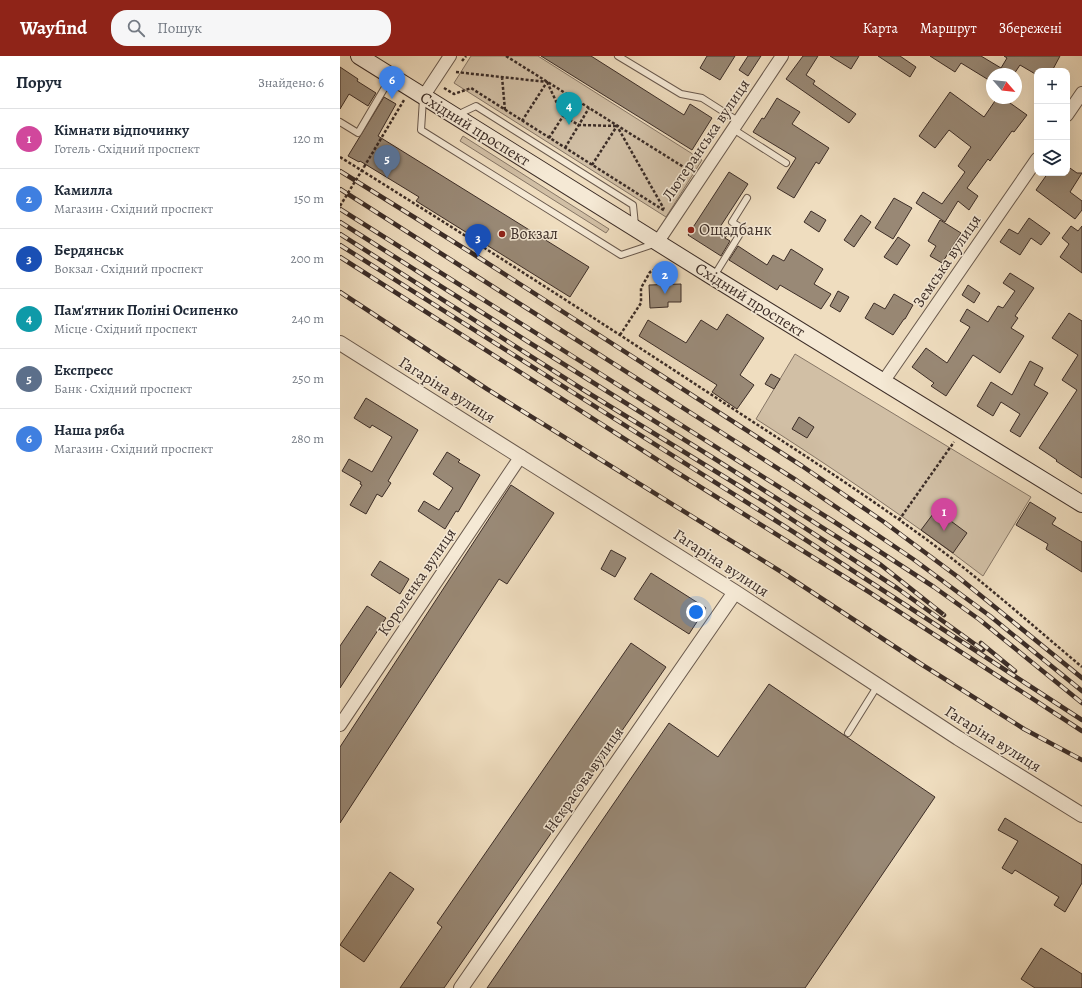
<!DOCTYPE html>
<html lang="uk">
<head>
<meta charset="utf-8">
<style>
	body { margin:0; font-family:Alegreya,serif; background:#f6f6f7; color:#1f2937 }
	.controls { position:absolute; right:12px; top:12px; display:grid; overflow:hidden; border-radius:8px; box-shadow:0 4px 16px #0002 }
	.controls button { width:36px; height:36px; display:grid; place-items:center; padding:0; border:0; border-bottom:1px solid #e0e1e3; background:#fff; color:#1f2937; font:20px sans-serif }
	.compass { position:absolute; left:646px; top:12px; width:36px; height:36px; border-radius:50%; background:#fff; box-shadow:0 4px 16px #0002; rotate:118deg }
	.you { position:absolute; left:356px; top:556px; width:14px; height:14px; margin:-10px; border:3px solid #fff; border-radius:50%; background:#1a73e8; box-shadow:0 0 0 6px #1a73e833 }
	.badge { display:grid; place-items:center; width:26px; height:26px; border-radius:50%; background:#8f2418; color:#fff; font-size:13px; font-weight:700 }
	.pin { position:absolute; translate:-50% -33px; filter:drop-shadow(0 1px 2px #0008) }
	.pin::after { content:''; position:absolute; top:21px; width:14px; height:12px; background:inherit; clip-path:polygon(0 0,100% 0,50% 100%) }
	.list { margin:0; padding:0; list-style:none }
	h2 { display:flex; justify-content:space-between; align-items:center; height:52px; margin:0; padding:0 16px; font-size:17px }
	h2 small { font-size:13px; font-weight:400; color:#747a83 }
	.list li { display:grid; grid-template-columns:26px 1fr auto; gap:12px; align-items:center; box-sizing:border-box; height:60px; padding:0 16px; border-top:1px solid #e0e1e3 }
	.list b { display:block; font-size:15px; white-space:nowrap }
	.list p { margin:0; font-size:13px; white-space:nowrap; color:#747a83 }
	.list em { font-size:13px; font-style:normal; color:#747a83 }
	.icon { flex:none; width:22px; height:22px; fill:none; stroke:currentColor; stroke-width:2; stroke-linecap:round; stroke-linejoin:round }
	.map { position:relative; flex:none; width:742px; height:932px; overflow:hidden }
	header { display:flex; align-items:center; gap:24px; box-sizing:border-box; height:56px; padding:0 20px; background:#8f2418; color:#fff }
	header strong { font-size:19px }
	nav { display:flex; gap:22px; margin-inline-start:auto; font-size:14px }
	.search { width:280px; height:36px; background:#f6f6f7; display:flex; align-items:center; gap:10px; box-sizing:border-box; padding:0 14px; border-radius:16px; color:#747a83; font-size:15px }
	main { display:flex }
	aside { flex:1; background:#fff }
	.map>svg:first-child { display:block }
</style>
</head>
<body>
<header>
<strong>Wayfind</strong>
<div class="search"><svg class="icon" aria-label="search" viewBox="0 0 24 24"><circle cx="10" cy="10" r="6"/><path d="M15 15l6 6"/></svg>Пошук</div>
<nav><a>Карта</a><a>Маршрут</a><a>Збережені</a></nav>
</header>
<main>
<aside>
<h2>Поруч<small>Знайдено: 6</small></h2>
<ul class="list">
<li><span class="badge" style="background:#d1479c">1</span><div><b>Кімнати відпочинку</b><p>Готель · Східний проспект</p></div><em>120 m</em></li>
<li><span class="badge" style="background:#3f7fe0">2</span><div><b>Камилла</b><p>Магазин · Східний проспект</p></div><em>150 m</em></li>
<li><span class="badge" style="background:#1a4fb4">3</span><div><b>Бердянськ</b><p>Вокзал · Східний проспект</p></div><em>200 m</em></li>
<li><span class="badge" style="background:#0f9aa8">4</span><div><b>Пам'ятник Поліні Осипенко</b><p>Місце · Східний проспект</p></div><em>240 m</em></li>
<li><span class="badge" style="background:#5c6f8a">5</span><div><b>Експресс</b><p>Банк · Східний проспект</p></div><em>250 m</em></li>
<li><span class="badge" style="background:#3f7fe0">6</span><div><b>Наша ряба</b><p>Магазин · Східний проспект</p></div><em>280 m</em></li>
</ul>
</aside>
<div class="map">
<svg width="742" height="932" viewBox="0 0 742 932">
	<rect width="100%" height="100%" fill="#efddbf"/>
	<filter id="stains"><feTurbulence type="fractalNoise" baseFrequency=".005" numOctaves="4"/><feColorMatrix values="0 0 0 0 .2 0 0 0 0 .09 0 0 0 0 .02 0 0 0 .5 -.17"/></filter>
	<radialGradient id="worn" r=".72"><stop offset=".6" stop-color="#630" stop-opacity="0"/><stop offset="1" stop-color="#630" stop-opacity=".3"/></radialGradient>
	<!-- green -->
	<path fill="#d1bfa5" stroke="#867666" d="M 131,0 L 198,0 L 362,104 L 326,161 L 114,27 Z
		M 123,80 L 269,173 L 266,177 L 120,85 Z
		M 455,298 L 691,441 L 643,520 C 570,464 494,413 416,363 Z"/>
	<!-- building -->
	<path fill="#998976" stroke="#3c2d27" d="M 201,0 L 251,0 L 344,59 L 350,48 L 372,62 L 352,94 Z
		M 367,0 L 395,0 L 380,24 L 360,12 Z
		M 408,0 L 421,0 L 408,20 L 399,14 Z
		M 463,0 L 478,0 L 466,19 L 475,25 L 473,28 L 516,58 L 509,67 L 446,23 Z
		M 490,0 L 519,0 L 511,13 Z
		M 538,0 L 560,0 L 576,11 L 570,21 Z
		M 590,0 L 641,0 L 661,12 L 667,2 L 664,0 L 720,0 L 712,15 L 697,15 L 697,19 L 680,9 L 674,18 L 652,18 L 652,26 L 621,7 L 615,16 Z
		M 0,11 L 18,23 L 17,25 L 36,37 L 28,50 L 9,38 L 0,53 Z
		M 610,36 L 644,61 L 657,42 L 663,42 L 687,59 L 674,76 L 672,75 L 650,105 L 648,103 L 627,132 L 638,140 L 629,154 L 618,145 L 605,166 L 576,147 L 583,136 L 602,148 L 625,116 L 618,110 L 631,91 L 609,74 L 595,92 L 579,80 Z
		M 44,41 L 56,48 L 38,80 L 249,211 L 230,241 L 76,145 L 79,141 L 20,105 L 19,106 L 8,100 Z
		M 437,42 L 460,56 L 452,68 L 489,92 L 479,108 L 476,106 L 454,142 L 437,132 L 456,102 L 413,76 L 422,62 L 424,63 Z
		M 727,110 L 737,117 L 742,117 L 730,136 L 742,145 L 742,154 L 735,163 L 696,134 L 708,117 L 727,117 Z
		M 389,116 L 408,128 L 380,171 L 389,177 L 385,182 L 390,185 L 381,200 L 348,179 Z
		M 554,142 L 572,152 L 553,183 L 535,172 Z
		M 471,155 L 486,164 L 479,176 L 464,166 Z
		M 521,159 L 531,166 L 514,191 L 504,184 Z
		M 689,162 L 710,177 L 701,189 L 691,182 L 680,199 L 660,186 L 669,173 L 678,178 Z
		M 600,164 L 621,177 L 602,207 L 590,200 L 596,190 L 588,185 Z
		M 731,170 L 738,175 L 742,170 L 742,217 L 720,201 L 729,188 L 722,182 Z
		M 558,181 L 570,189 L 557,209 L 544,201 Z
		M 398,190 L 427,209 L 433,199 L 444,205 L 451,193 L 483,213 L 474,228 L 491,238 L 481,253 L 440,229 L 437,234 L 389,204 Z
		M 670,217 L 694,232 L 675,260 L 678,262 L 671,272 L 684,280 L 660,317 L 633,299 L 606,340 L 591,330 L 594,327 L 572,311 L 586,292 L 607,307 L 630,271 L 620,265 L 627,253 L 648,266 L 658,250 L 663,252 L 675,235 L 663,227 Z
		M 341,228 L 341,246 L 328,246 L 328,251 L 310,252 L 309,229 Z
		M 628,229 L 640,237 L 634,247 L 622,239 Z
		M 498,235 L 509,241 L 500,256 L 490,250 Z
		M 554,238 L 573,249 L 565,263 L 564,263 L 553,279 L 525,262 L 534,247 L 545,253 Z
		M 729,257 L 742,265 L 742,422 L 716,405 L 717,404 L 699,392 L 737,334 L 722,324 L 738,299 L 712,282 Z
		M 387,258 L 424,282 L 400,319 L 414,329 L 397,353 L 372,336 L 377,329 L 299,280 L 308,264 L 346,287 L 361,264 L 377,274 Z
		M 690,305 L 703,312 L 694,329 L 708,337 L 680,381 L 670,375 L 680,358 L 661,346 L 653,360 L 637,350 L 651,326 L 672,339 Z
		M 431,318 L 440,323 L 434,333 L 425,328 Z
		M 26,342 L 78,374 L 48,425 L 51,427 L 42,441 L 37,438 L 26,458 L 10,449 L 22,429 L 20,428 L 21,426 L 2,415 L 9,403 L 32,416 L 52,381 L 32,369 L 30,372 L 14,362 Z
		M 459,361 L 474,371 L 467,382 L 452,373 Z
		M 107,396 L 120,404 L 118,406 L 140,419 L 118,456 L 116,455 L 105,473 L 78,455 L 84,445 L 99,454 L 113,432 L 93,418 Z
		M 171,429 L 214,457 L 167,528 L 159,523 L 0,767 L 0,691 Z
		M 690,446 L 716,462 L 712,468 L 742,486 L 742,516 L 706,493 L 708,488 L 676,469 Z
		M 596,454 L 627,477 L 613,497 L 581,474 Z
		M 271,494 L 286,502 L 275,521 L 261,513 Z
		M 40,505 L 69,523 L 60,538 L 31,519 Z
		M 311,517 L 366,552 L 349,578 L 294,543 Z
		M 27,550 L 46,562 L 0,632 L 0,590 Z
		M 291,587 L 326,611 L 104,932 L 60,932 L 102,871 L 97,867 Z
		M 429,628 L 595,741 L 465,932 L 147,932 L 329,667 L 378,701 Z
		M 665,762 L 742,809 L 742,827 L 725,856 L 714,849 L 719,841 L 675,814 L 672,818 L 662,812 L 678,785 L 658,774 Z
		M 50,816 L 74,833 L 24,906 L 0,889 Z
		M 701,892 L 742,918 L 742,932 L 695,932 L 681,923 Z"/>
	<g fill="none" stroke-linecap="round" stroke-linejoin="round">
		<defs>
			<path id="service" d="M 278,0 L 341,38 L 362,42 L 398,65
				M 83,43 L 81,74 L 281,199 L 314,188
				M 117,59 L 136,50 L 293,149 L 295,169
				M 0,66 L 18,77 L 51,21
				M 393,73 L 446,107
				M 374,220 L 403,173 L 392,166 L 407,142
				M 508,677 L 538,629"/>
			<path id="minor" d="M 83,41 L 110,0
				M 727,59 L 742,37
				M 317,187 L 442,0
				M 543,326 L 697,103
				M 0,669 L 181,400"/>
			<path id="tertiary" d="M 0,287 L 395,536 L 618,682 L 742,759
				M 121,932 L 395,536"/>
			<path id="secondary" d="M 19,0 L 373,221 L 742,448"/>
		</defs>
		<!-- service casing -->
		<use href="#service" stroke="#69594d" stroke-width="8"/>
		<!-- minor casing -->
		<use href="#minor" stroke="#69594d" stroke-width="14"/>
		<!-- tertiary casing -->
		<use href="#tertiary" stroke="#69594d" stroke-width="16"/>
		<!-- secondary casing -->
		<use href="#secondary" stroke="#3c2d27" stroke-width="18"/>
		<!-- path -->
		<path stroke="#3c2d27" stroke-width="2.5" stroke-dasharray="3 2" stroke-linecap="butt" d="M 166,0 L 350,115
			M 122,5 L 126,0
			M 116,16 L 207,26 L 182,65
			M 162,21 L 165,54
			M 207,26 L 223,60 L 239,69 L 277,70
			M 104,32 L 114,38 L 131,32 L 325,155
			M 209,82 L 234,43
			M 225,92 L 249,52
			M 0,101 C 127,180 253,261 378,343 C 456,394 535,444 610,501 C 655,536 698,574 742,611
			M 252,109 L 277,70 L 324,153
			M 24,111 L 64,44
			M 280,279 L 301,247 L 301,232 L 310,216 L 324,208
			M 559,464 L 614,386"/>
		<!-- service -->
		<use href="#service" stroke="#f5e9d5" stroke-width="6"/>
		<!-- minor -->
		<use href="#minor" stroke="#f5e9d5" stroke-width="12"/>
		<!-- tertiary -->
		<use href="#tertiary" stroke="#f5e9d5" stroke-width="14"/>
		<!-- secondary -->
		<use href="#secondary" stroke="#f5e9d5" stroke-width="16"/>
		<defs>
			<path id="rail" d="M 0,115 L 138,201 L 462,410 L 544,466 L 618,521 L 742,622
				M 0,133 L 456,424 L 573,503 L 650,560 L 742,635
				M 0,153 L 493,465 L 594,531 L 640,564 L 742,647
				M 0,166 L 190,287 L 375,403 L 541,509 L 604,559
				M 0,178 L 242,333 L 422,444 L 557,532 L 643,594
				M 0,189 L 452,475 L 742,664
				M 0,201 L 338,417 L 529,536 L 742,675
				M 0,236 L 147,333 L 443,517 L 581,608 L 684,673 L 742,704
				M 641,587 L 675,615"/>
		</defs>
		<!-- rail casing -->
		<use href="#rail" stroke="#3c2d27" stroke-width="4.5"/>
		<!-- rail -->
		<use href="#rail" stroke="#f5e9d5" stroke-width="3" stroke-dasharray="9" stroke-linecap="butt"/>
		<!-- path-bridge -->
		<path stroke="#3c2d27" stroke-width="2.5" stroke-dasharray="3 2" stroke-linecap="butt" d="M 0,150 L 24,111"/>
	</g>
	<!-- markers -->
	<g fill="#8f2418" stroke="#f5e9d5" stroke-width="1.5">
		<circle cx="351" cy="174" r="4"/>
		<circle cx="162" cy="178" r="4"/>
	</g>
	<g text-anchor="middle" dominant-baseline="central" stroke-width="3" stroke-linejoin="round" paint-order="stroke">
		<!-- street labels -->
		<g font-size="16" fill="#3c2d27" stroke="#f5e9d5">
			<text transform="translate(135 73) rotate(32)">Східний проспект</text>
			<text transform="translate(366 84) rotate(-56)">Лютеранська вулиця</text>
			<text transform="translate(607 205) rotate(-56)">Земська вулиця</text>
			<text transform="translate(410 244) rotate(32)">Східний проспект</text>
			<text transform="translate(107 334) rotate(32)">Гагаріна вулиця</text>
			<text transform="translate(381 507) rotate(33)">Гагаріна вулиця</text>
			<text transform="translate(77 526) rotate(-56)">Короленка вулиця</text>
			<text transform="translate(653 683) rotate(32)">Гагаріна вулиця</text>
			<text transform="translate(244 724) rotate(-55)">Некрасова вулиця</text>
		</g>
		<!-- poi labels -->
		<g font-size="16" fill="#3c2d27" stroke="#f5e9d5" text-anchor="start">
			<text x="359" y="174">Ощадбанк</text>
			<text x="170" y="178">Вокзал</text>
		</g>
	</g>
	<rect width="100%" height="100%" filter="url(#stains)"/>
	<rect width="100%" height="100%" fill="url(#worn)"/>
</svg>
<div class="controls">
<button>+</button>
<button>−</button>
<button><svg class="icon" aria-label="layers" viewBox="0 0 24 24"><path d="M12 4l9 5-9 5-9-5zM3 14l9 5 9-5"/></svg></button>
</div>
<svg class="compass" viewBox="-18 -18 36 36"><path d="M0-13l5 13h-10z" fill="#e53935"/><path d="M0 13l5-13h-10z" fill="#747a83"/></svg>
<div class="you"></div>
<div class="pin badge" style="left:604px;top:475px;background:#d1479c">1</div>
<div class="pin badge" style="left:325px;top:238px;background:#3f7fe0">2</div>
<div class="pin badge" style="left:138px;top:201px;background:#1a4fb4">3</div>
<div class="pin badge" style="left:229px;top:69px;background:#0f9aa8">4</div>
<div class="pin badge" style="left:47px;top:122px;background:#5c6f8a">5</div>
<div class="pin badge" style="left:52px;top:43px;background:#3f7fe0">6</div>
</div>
</main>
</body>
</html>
